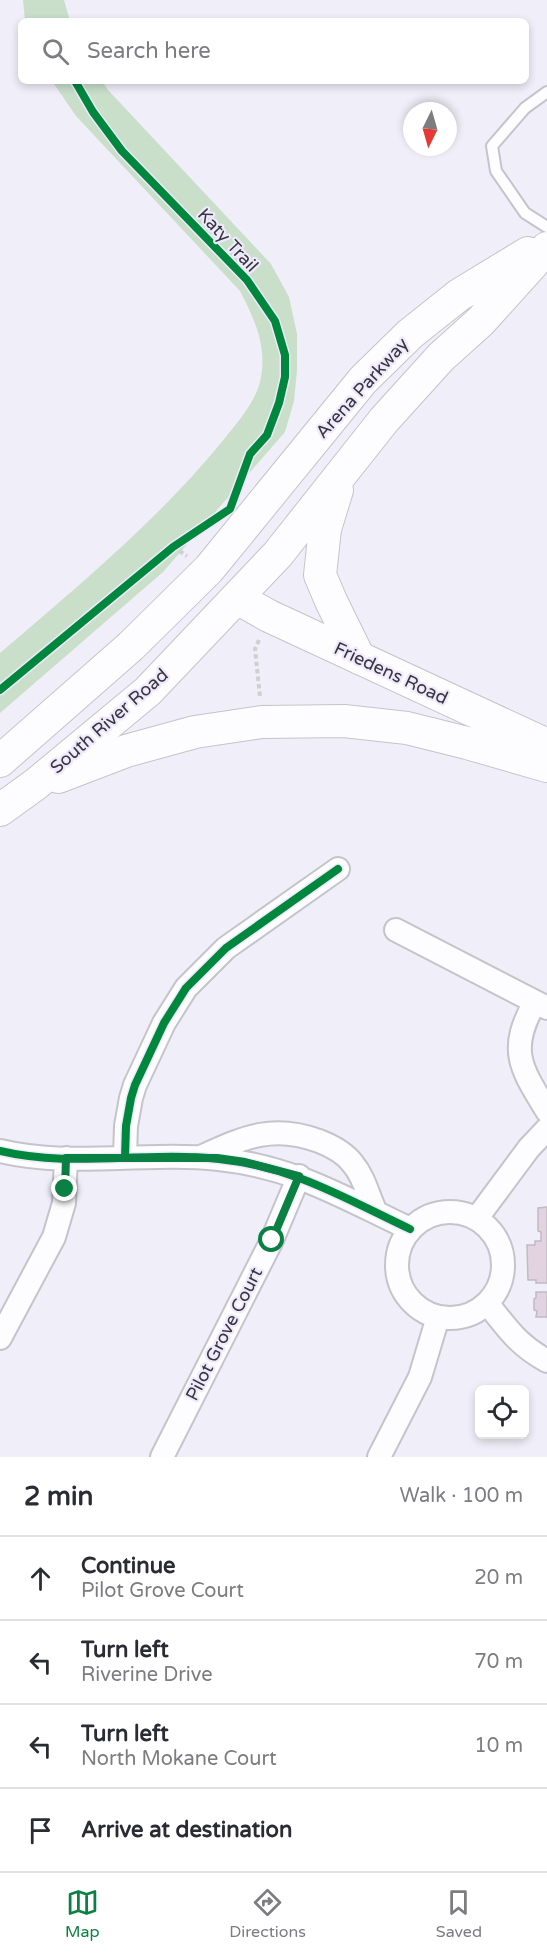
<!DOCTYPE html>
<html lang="en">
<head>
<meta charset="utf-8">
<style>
	body { margin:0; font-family:"Varela Round",sans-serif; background:#f7f7f7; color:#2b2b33 }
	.controls { position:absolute; right:18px; bottom:18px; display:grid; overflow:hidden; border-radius:9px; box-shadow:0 3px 9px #0003 }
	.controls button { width:54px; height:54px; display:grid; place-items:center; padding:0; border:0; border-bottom:2px solid #e1e1e2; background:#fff; color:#2b2b33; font:30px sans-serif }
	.compass { position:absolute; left:403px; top:102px; width:54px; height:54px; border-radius:50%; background:#fff; box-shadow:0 3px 9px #0003; rotate:185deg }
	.stop { position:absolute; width:18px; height:18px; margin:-14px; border:4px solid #0b8043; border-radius:50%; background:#fff }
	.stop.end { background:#0b8043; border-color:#fff; box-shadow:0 2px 6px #0008 }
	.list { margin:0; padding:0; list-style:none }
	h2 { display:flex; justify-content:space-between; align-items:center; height:78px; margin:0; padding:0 24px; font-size:26px }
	h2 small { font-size:20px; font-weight:400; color:#7c7c81 }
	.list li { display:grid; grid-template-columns:39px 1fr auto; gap:18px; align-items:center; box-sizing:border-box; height:84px; padding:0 24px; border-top:2px solid #e1e1e2 }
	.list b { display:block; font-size:22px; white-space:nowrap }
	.list p { margin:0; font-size:20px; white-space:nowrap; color:#7c7c81 }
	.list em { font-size:20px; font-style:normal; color:#7c7c81 }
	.icon { flex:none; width:33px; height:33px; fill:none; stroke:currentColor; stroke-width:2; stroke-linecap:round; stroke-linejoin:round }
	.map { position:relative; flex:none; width:547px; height:1457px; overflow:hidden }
	.search { position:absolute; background:#fff; box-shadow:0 3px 9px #0003; left:18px; right:18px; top:18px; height:66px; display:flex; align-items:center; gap:15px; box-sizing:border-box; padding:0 21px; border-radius:9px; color:#7c7c81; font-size:22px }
	.sheet { height:414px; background:#fff }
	nav { display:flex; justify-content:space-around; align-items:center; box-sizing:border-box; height:84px; border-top:2px solid #e1e1e2; background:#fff; font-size:16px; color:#7c7c81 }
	nav a { display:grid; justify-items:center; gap:3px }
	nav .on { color:#0b8043 }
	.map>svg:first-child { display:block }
</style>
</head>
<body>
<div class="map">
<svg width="547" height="1457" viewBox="0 0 547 1457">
	<rect width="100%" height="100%" fill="#f0eef8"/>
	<!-- green -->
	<path fill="#c9dfca" d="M 23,0 L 64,0 L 70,21 L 25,21 Z
		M 52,81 L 102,81 L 108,90 L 271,264 L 289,297 L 297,334 L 297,371 L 294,401 L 285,432 L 163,572 L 0,713 L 0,653 C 77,587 156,522 221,443 C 235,425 254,405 260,382 C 268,348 255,320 240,291 L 76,116 Z"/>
	<!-- building -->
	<path fill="#e3d3e1" stroke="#c0bbc2" stroke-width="1.5" d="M 547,1207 L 547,1283 L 536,1283 L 536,1280 L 528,1280 L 527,1245 L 535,1245 L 535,1241 L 541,1241 L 541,1232 L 538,1231 L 538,1208 Z
		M 536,1292 L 547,1292 L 547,1317 L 536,1317 L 537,1311 L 534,1310 L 534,1299 L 536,1298 Z"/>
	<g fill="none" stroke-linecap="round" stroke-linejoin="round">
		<defs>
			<path id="service" d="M 547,92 L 525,108 L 492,146 L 496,171 L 525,213 L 547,227"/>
			<path id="minor" d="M 396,930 L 547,1008
				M 535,1002 C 508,1050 520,1067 547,1111
				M 0,1151 C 70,1168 147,1151 219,1159 C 294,1167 344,1198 410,1229
				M 203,1156 C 245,1137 273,1124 319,1141 C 332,1146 345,1153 353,1164 C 364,1177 368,1195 375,1210
				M 125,1157 L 126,1126 L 131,1098 L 135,1085 L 164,1023 L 186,988 L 226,948 L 338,869
				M397 1265a53 53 0 1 1 106 0a53 53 0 1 1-106 0Z
				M 477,1218 L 529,1148 L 547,1129
				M 487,1303 C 508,1329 517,1344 547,1361
				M 0,1338 L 54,1237 L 64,1203 L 66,1158
				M 162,1457 L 272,1240 L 299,1176
				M 379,1457 L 420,1377 L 438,1317"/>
			<path id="secondary" d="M 337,490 L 325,529 L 320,575 L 331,601 L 359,658
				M 237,598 L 269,616 L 547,745
				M 0,761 L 131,646 L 209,569 L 363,380 L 410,334 L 459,295 L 528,253
				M 58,777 L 126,751 L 195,732 L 262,722 L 344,721 L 407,728 L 467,743 L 547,766
				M 0,810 L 36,784 L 148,691 L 278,554 L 384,420 L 441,357 L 481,321 L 547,248"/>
		</defs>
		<!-- service casing -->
		<use href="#service" stroke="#c5c4cc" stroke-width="14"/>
		<!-- minor casing -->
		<use href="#minor" stroke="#c5c4cc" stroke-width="26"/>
		<!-- secondary casing -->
		<use href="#secondary" stroke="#c5c4cc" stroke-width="34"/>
		<!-- path -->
		<path stroke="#d0d0d3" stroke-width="4" stroke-dasharray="4.5 3" stroke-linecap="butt" d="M 173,547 L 187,556
			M 259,640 L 255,649 L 260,697"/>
		<!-- service -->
		<use href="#service" stroke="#fdfcfe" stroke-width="10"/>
		<!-- minor -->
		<use href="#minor" stroke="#fdfcfe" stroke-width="22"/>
		<!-- secondary -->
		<use href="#secondary" stroke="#fdfcfe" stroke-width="32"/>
		<defs>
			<path id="cycleway" d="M 0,690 L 173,547 L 230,509 L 250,454 L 267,435 L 279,403 L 285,377 L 285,355 L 275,321 L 247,280 L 122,151 L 93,112 L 75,81
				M 0,1151 C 70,1168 147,1151 219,1159 C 294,1167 344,1198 410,1229
				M 125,1157 L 126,1126 L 131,1098 L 135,1085 L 164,1023 L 186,988 L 226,948 L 338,869"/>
		</defs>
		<!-- cycleway casing -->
		<use href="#cycleway" stroke="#eeeafc" stroke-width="11"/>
		<!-- cycleway -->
		<use href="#cycleway" stroke="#00873e" stroke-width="8"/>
	</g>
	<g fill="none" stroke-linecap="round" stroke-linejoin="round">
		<!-- route -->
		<path stroke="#0b8043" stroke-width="8" d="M 65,1189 L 66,1158 L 217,1158 L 245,1162 L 299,1176 L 272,1240"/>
	</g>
	<g text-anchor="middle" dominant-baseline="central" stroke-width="4.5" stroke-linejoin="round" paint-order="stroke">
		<!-- street labels -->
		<g font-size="18" fill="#37353d" stroke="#eeeafc">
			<text transform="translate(228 240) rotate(47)">Katy Trail</text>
			<text transform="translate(362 388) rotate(-48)">Arena Parkway</text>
			<text transform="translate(391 673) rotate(25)">Friedens Road</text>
			<text transform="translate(109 721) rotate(-41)">South River Road</text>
			<text transform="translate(224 1334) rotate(-63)">Pilot Grove Court</text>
		</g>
	</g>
</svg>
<div class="controls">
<button><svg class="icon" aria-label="locate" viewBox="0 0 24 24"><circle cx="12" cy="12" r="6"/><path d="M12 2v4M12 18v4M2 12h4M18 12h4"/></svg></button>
</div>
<svg class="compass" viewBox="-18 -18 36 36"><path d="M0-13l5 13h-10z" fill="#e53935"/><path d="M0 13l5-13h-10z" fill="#7c7c81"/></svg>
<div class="stop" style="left:272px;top:1240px"></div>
<div class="stop end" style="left:65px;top:1189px"></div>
<div class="search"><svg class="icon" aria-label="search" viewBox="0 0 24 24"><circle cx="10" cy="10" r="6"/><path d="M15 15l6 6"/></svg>Search here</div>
</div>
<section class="sheet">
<h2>2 min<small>Walk · 100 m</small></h2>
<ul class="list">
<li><svg class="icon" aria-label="ahead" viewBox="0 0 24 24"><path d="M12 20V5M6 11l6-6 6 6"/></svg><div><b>Continue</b><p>Pilot Grove Court</p></div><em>20 m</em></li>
<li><svg class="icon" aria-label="left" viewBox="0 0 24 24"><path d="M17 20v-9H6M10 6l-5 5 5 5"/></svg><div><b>Turn left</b><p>Riverine Drive</p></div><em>70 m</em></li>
<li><svg class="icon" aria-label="left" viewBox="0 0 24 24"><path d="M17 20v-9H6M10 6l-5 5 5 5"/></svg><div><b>Turn left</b><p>North Mokane Court</p></div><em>10 m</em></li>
<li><svg class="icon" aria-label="arrive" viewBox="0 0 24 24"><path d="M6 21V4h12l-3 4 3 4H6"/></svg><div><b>Arrive at destination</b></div></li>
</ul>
</section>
<nav>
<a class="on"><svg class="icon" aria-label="map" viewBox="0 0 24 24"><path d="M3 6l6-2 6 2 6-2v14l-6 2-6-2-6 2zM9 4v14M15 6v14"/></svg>Map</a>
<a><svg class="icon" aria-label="directions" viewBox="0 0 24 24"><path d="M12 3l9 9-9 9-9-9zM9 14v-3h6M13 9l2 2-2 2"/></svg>Directions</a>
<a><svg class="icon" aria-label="saved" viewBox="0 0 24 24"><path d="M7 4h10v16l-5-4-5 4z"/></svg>Saved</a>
</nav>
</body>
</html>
